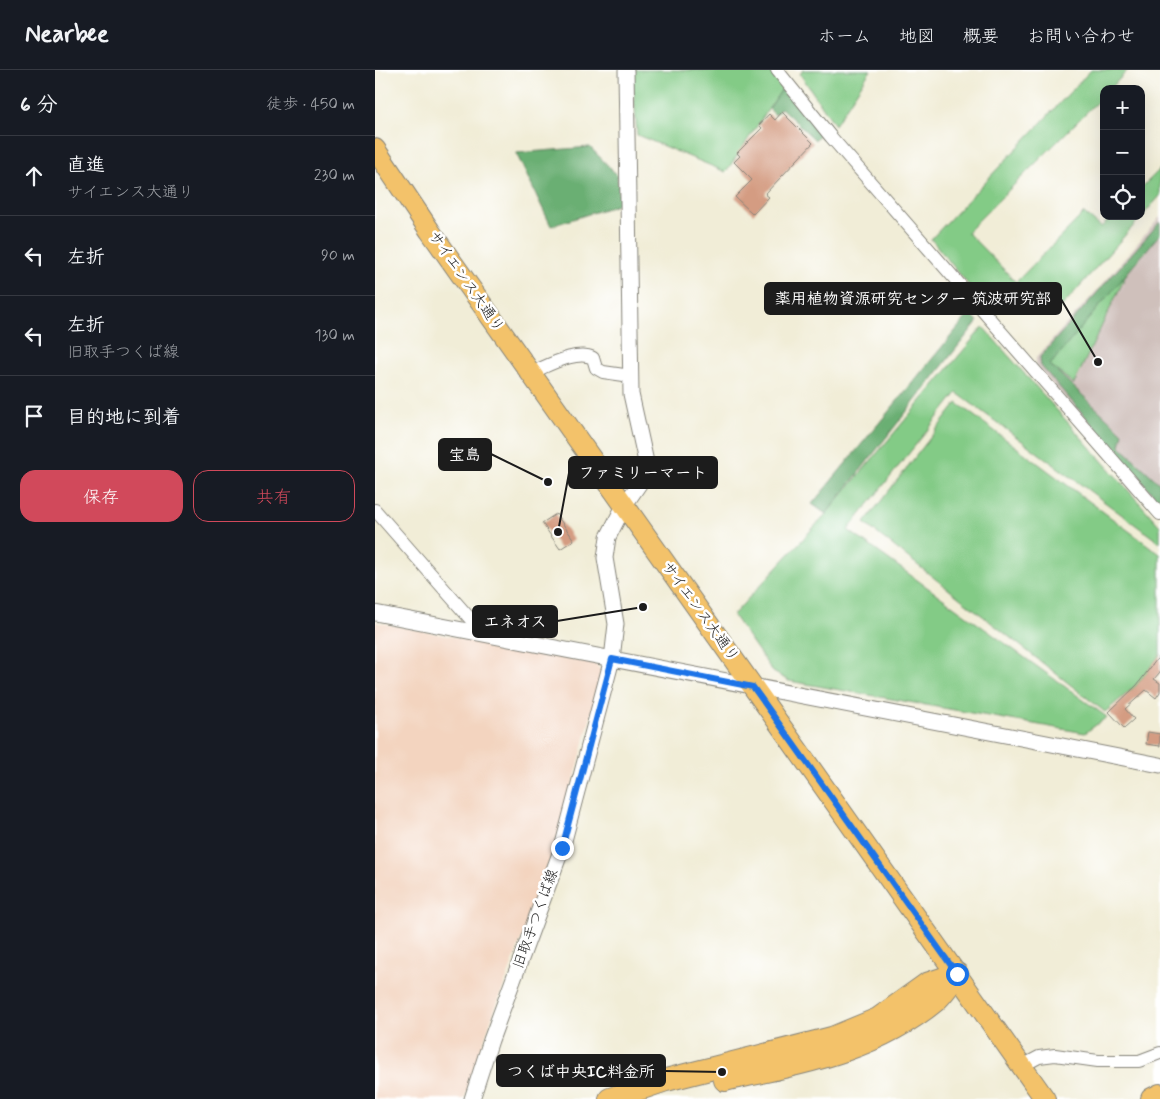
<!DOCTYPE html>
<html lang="ja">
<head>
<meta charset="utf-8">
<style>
	body { margin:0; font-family:Mynerve,"Klee One",sans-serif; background:#20242c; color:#f1f3f6 }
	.controls { position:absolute; right:15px; top:15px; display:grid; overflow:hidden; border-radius:10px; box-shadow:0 5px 20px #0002 }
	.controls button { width:45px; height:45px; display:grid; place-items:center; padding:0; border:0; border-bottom:1px solid #363941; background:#171b24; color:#f1f3f6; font:25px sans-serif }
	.stop { position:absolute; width:15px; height:15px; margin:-11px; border:4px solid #1a73e8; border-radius:50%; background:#fff }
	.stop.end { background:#1a73e8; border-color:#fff; box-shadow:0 1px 5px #0008 }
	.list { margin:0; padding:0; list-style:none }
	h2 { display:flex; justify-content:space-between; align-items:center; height:65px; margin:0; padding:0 20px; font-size:21px }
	h2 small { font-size:16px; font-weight:400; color:#9ea1a6 }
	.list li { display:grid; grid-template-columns:32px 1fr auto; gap:15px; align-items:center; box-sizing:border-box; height:80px; padding:0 20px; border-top:1px solid #363941 }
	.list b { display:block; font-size:19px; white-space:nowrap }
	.list p { margin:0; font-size:16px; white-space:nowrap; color:#9ea1a6 }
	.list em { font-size:16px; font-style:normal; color:#9ea1a6 }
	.actions { display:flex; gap:10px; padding:15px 20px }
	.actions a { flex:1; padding:11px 0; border:1px solid #d1495b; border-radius:15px; text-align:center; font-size:18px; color:#d1495b }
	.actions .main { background:#d1495b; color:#fff }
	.icon { flex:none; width:28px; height:28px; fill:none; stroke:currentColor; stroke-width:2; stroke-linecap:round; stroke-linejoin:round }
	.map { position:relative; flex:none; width:785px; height:1029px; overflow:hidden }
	header { display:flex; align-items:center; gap:30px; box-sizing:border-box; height:70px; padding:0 25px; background:#171b24; border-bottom:1px solid #363941 }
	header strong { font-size:24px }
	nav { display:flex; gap:28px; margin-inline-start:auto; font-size:18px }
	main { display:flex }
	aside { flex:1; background:#171b24 }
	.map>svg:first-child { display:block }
</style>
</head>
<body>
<header>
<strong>Nearbee</strong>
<nav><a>ホーム</a><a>地図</a><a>概要</a><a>お問い合わせ</a></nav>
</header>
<main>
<aside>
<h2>6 分<small>徒歩 · 450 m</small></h2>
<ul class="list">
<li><svg class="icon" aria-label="ahead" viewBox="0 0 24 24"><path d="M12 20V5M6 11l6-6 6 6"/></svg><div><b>直進</b><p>サイエンス大通り</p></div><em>230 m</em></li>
<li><svg class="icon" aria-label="left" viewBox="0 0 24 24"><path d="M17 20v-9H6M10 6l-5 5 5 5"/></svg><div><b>左折</b></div><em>90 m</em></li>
<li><svg class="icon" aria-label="left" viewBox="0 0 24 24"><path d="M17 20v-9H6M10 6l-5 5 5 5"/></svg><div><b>左折</b><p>旧取手つくば線</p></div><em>130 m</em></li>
<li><svg class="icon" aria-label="arrive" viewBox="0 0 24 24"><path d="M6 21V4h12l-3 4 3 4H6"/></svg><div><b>目的地に到着</b></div></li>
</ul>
<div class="actions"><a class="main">保存</a><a>共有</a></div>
</aside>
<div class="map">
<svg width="785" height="1029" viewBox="0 0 785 1029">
	<rect width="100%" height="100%" fill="#fff"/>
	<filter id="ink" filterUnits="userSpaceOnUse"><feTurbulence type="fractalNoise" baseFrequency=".02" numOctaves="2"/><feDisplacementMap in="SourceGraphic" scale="10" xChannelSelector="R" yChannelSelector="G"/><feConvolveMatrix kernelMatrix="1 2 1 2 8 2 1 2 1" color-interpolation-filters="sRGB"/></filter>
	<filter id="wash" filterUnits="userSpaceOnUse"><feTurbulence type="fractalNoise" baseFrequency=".0096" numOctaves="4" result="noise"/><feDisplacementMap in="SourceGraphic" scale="20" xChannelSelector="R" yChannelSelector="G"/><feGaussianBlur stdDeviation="1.12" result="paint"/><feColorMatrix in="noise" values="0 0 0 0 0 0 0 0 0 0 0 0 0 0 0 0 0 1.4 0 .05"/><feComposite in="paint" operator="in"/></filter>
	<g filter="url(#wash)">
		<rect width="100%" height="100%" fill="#f1edd7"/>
		<!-- built -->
		<path fill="#f3d4bf" d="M 0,552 L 221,594 L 227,603 L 188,753 L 168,812 L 116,950 L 89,1029 L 0,1029 Z"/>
		<!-- industrial -->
		<path fill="#cfc0bb" d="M 785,147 L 785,436 L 661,296 L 661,288 L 734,207 Z"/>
		<!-- green -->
		<path fill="#83cb86" stroke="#507451" d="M 257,0 L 396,0 L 409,16 L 351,102 L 262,65 Z
			M 428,0 L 496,0 L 460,55 L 425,4 Z
			M 716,0 L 753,0 L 735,19 L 729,19 L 729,25 L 592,162 L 641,212 L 709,143 L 726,157 L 738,146 L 766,146 L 766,118 L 785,99 L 785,126 L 680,244 L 653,214 L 618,245 L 556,169 Z
			M 754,199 L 699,314 L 675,295 Z
			M 608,257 L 785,456 L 785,473 L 582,323 L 473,460 L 732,647 L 710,663 L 414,611 L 398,602 L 358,545 L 451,444 Z
			M 582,333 L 785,484 L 785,585 L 762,615 L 730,642 L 489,453 Z"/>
		<!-- forest -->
		<path fill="#6aaf73" stroke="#436648" d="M 409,16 L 446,63 L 440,70 L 406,38 L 400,45 L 394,39 Z
			M 215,77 L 242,105 L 245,134 L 176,156 L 141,83 Z
			M 785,152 L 785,164 L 675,295 L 748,363 L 745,376 L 785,414 L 785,432 L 666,296 L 665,287 Z
			M 595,243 L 603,251 L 451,444 L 437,434 Z"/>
		<g id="blocks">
			<!-- building -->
			<path fill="#d49c82" d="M 407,42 L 438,73 L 390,124 L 394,127 L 378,144 L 360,127 L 377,110 L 359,92 L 365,86 L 362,83 L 387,58 L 384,55 L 394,44 L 400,50 Z
				M 181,444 L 199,470 L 185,479 L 167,453 Z
				M 785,585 L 785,602 L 779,609 L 785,613 L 785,622 L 781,628 L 771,620 L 750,639 L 759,649 L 749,658 L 734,642 L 762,615 Z
				M 773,662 L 785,664 L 785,676 L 771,674 Z"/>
		</g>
	</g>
	<g filter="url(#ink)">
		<use href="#blocks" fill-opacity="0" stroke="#86847a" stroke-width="1"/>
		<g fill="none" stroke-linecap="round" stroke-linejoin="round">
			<defs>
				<path id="minor" d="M 402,0 L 456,67 L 785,444
					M 155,303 C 171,297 201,279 218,288 L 221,298 L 228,302 L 256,306
					M 0,440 L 98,552 L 98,562
					M 647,996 L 664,987 L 680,985 L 723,991 L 764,991 L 785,983"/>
				<path id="tertiary" d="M 0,543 L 785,695
					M 97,1029 L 116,970 L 187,778 L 237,589 L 241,554 L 230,488 L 233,467 L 249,436 L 271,404 L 271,392 L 256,324 L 251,0"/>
				<path id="primary" d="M 0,79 L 55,161 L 670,1029"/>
				<path id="motorway" d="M 350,1010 C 426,993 498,982 560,931 C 568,924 575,913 582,904
					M 235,1029 L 291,1010 L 457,968 L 503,949 L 552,914 L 582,904
					M 777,1029 L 785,1025"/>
			</defs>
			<!-- minor casing -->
			<use href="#minor" stroke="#86847a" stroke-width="14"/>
			<!-- tertiary casing -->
			<use href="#tertiary" stroke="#86847a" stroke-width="17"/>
			<!-- primary casing -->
			<use href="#primary" stroke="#86847a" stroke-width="22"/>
			<!-- motorway casing -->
			<use href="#motorway" stroke="#86847a" stroke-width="24"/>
			<!-- minor -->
			<use href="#minor" stroke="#fff" stroke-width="12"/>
			<!-- tertiary -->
			<use href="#tertiary" stroke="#fff" stroke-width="15"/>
			<!-- primary -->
			<use href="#primary" stroke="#f3c26a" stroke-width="20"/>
			<!-- motorway -->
			<use href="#motorway" stroke="#f3c26a" stroke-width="22"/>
		</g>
	</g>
	<g fill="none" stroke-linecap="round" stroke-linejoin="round" filter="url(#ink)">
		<!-- route -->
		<path stroke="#1a73e8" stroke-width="6" d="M 187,778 L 237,589 L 378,617 L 582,904"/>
	</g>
	<g text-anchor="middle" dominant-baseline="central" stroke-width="5" stroke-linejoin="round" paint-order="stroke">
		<!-- street labels -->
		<g font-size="15" fill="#1c1c1c" stroke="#fff">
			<text transform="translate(91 212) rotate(55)">サイエンス大通り</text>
			<text transform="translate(325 542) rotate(54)">サイエンス大通り</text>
			<text transform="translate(161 849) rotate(-70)">旧取手つくば線</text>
		</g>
	</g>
	<!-- callouts -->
	<path fill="none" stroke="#1c1c1c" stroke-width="2" d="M723 292L686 229M173 412L116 384M183 462L194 403M268 537L182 551M347 1002L290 1001"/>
	<g fill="#1c1c1c" stroke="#fff" stroke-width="2">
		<circle cx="723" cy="292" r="5"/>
		<circle cx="173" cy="412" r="5"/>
		<circle cx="183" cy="462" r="5"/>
		<circle cx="268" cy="537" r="5"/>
		<circle cx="347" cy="1002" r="5"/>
	</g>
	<g fill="#1c1c1c" stroke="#1c1c1c" stroke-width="2">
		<rect x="390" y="213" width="296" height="31" rx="5"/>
		<rect x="64" y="369" width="52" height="31" rx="5"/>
		<rect x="194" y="387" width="148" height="31" rx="5"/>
		<rect x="98" y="536" width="84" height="31" rx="5"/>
		<rect x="122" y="985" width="168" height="31" rx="5"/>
	</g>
	<g font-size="16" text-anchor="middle" font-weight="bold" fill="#fff">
		<text x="538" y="234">薬用植物資源研究センター 筑波研究部</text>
		<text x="90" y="390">宝島</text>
		<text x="268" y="408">ファミリーマート</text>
		<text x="140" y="557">エネオス</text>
		<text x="206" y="1007">つくば中央IC料金所</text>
	</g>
</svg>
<div class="controls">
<button>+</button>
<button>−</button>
<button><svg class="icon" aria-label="locate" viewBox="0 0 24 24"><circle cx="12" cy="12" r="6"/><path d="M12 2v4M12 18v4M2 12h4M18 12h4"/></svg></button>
</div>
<div class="stop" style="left:582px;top:904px"></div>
<div class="stop end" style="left:187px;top:778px"></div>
</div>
</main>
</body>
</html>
